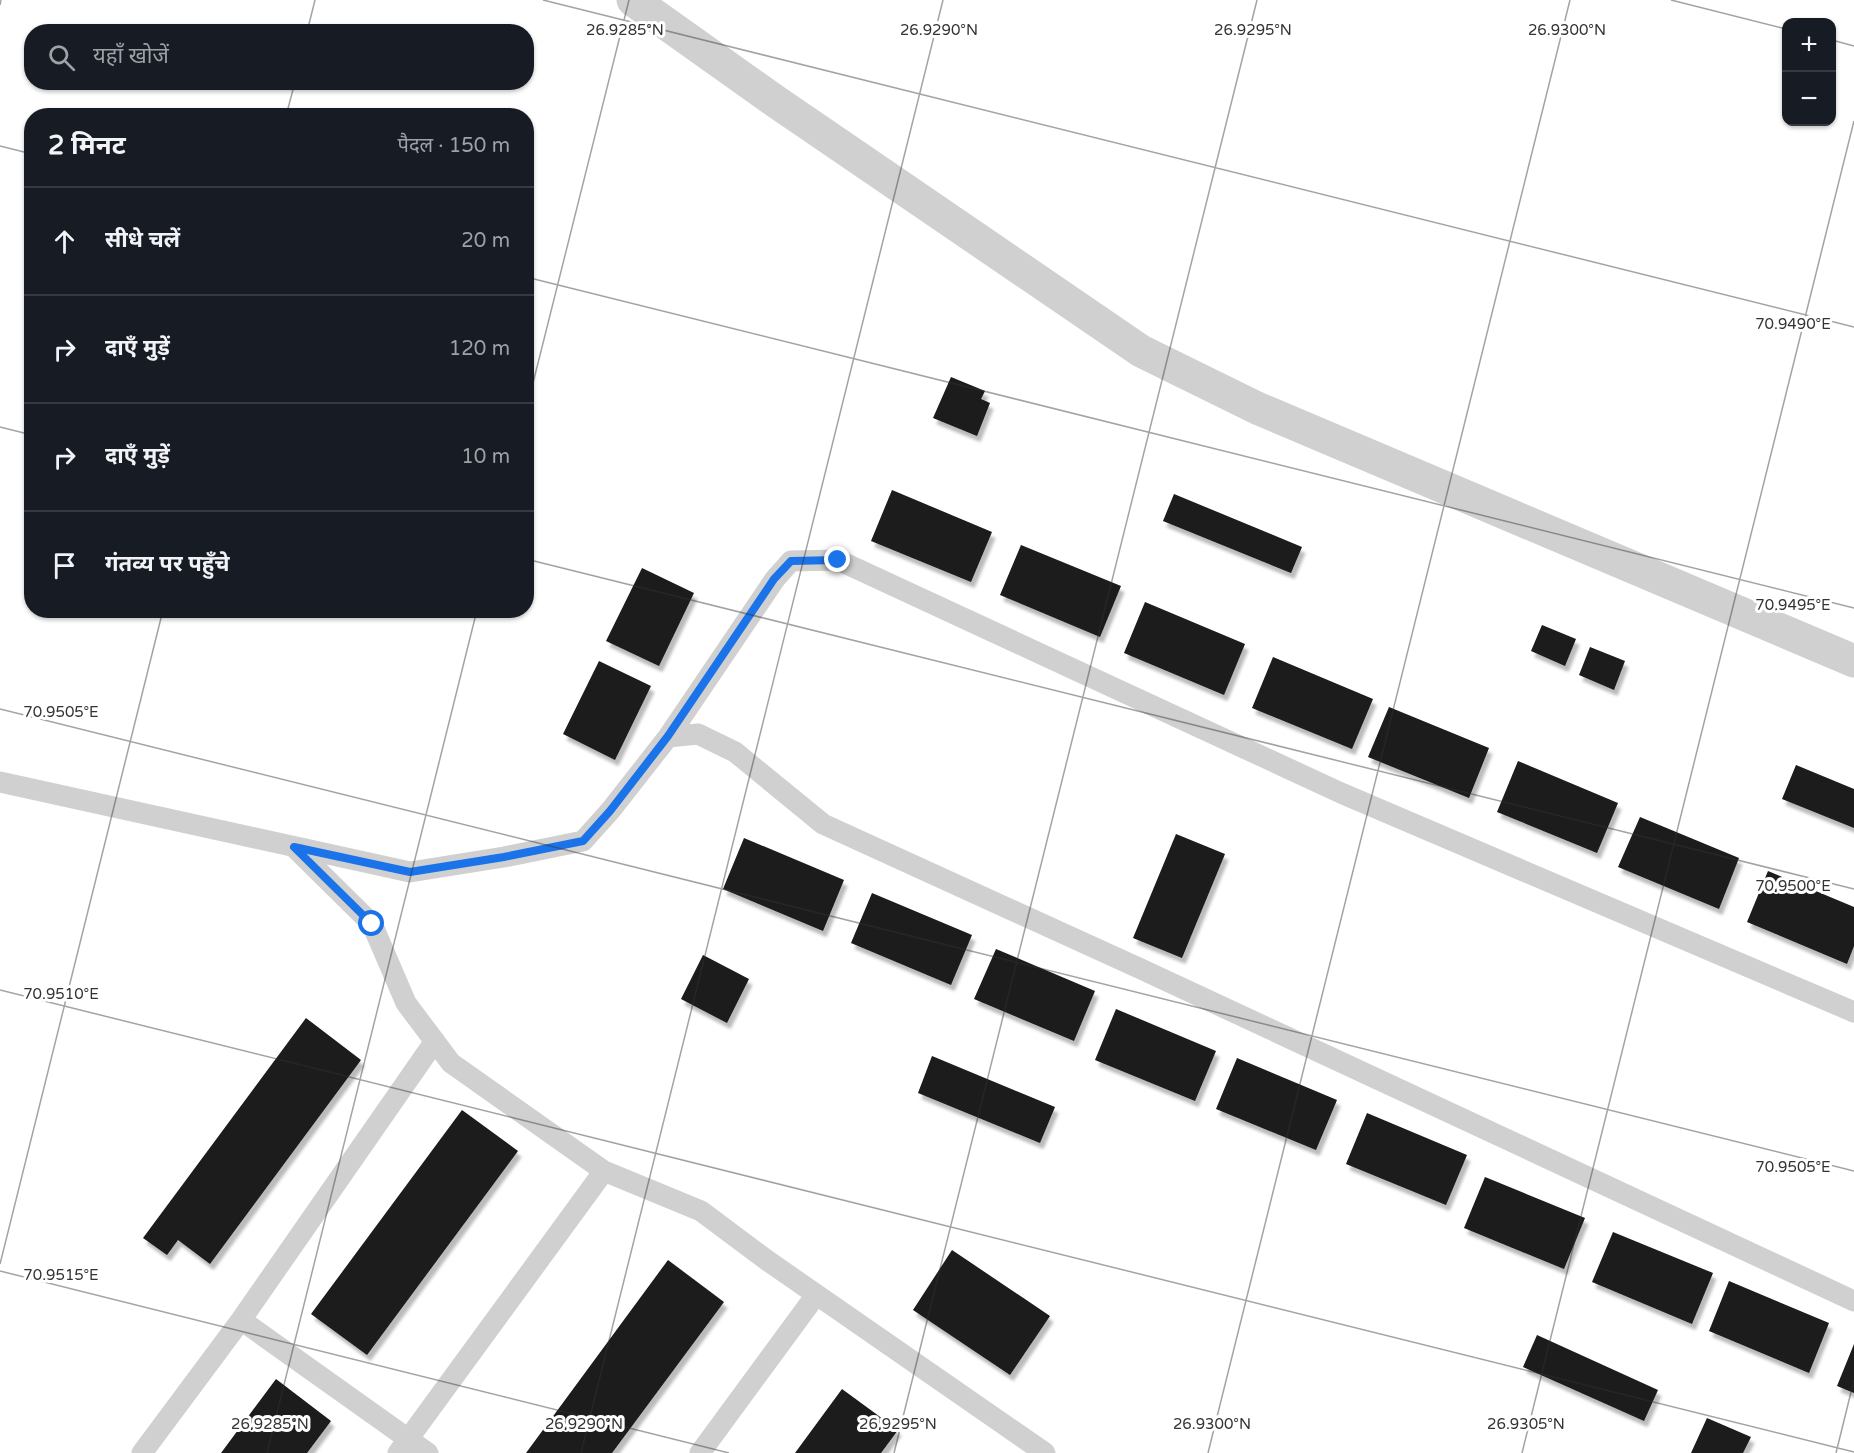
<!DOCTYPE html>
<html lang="hi">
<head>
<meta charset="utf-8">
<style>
	body { margin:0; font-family:"Varela Round","Noto Sans Devanagari",sans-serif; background:#20242c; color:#f1f3f6 }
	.controls { position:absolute; right:18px; top:18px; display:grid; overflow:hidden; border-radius:12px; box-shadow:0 2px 4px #0004 }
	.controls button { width:54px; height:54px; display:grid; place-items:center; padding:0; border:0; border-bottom:2px solid #363941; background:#171b24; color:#f1f3f6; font:30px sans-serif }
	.stop { position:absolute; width:18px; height:18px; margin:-14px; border:4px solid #1a73e8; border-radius:50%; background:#fff }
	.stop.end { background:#1a73e8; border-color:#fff; box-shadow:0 2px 6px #0008 }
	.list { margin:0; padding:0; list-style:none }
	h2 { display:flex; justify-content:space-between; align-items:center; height:78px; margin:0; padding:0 24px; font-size:26px }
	h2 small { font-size:20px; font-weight:400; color:#9ea1a6 }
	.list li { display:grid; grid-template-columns:39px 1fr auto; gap:18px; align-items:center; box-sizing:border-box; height:108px; padding:0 24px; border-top:2px solid #363941 }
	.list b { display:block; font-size:22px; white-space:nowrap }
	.list em { font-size:20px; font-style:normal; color:#9ea1a6 }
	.icon { flex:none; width:33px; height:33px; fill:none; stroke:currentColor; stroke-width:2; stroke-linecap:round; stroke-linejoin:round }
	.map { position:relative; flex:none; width:1854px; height:1453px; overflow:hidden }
	.search { position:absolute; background:#171b24; box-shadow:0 2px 4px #0004; left:24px; top:24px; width:510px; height:66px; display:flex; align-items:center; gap:15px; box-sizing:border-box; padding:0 21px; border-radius:24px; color:#9ea1a6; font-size:22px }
	.panel { position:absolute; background:#171b24; box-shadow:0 2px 4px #0004; left:24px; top:108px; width:510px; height:510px; border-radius:24px }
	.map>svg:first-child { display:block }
</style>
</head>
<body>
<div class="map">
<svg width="1854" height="1453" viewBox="0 0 1854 1453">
	<defs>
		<filter id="shadow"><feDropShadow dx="3.5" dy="6" stdDeviation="1.5" flood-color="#0004"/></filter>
	</defs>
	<rect width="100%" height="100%" fill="#fff"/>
	<!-- building -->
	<path fill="#1a1a1a" filter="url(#shadow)" d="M 951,377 L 985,391 L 981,399 L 990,403 L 977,436 L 933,418 Z
		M 892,490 L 992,532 L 971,582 L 871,541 Z
		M 1174,494 L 1302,547 L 1291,573 L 1163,521 Z
		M 1021,545 L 1121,586 L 1100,637 L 1000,595 Z
		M 642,568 L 694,593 L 659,666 L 606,641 Z
		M 1145,602 L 1245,644 L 1224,695 L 1124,653 Z
		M 1542,625 L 1576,639 L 1565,666 L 1531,651 Z
		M 1590,647 L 1625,661 L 1614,690 L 1579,675 Z
		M 1273,657 L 1373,699 L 1352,749 L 1252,708 Z
		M 599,661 L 651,686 L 615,760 L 563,734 Z
		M 1389,707 L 1489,748 L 1469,798 L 1368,757 Z
		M 1518,761 L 1618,803 L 1597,853 L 1497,812 Z
		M 1796,765 L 1854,789 L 1854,828 L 1782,799 Z
		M 1640,817 L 1739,858 L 1719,909 L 1618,867 Z
		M 1176,834 L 1225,854 L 1182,958 L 1133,938 Z
		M 744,838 L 844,880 L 823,931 L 723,889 Z
		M 1768,871 L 1854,907 L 1854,946 L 1847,964 L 1747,922 Z
		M 872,893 L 972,935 L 951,985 L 851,943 Z
		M 996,949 L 1095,991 L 1074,1041 L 974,999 Z
		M 703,955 L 749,979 L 727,1023 L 681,999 Z
		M 1116,1009 L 1216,1051 L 1195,1101 L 1095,1060 Z
		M 306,1018 L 361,1060 L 210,1264 L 178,1240 L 167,1255 L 143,1238 Z
		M 932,1056 L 1055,1107 L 1040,1143 L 918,1093 Z
		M 1237,1058 L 1337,1100 L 1316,1150 L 1216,1109 Z
		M 462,1110 L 518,1151 L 367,1355 L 311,1314 Z
		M 1367,1113 L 1467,1155 L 1446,1205 L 1346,1164 Z
		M 1485,1177 L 1585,1218 L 1564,1269 L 1464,1228 Z
		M 1613,1232 L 1713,1273 L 1692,1324 L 1592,1282 Z
		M 952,1250 L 1050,1316 L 1010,1375 L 913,1310 Z
		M 668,1260 L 724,1302 L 612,1453 L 526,1453 Z
		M 1729,1281 L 1829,1323 L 1809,1373 L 1709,1331 Z
		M 1537,1335 L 1658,1390 L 1644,1421 L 1523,1367 Z
		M 1854,1344 L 1854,1393 L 1837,1386 Z
		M 276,1379 L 331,1421 L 307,1453 L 221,1453 Z
		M 842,1389 L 898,1430 L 881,1453 L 795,1453 Z
		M 1707,1418 L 1751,1437 L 1743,1453 L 1691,1453 Z"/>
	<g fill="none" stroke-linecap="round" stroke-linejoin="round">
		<!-- service -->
		<path stroke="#d0d0d0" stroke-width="21" d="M 668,737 L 698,734 L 735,752 L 823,824 L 1141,969 L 1854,1301
			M 0,782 L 410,872 L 504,857 L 583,841 L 610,811 L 668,737 L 775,579 L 791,561 L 838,560 L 1341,793 L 1854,1012
			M 294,847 L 372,924 L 406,1003 L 451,1063 L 604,1171 L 701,1211 L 768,1261 L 1045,1453
			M 142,1453 L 241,1320
			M 398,1453 L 604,1171
			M 428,1453 L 241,1320 L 435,1041
			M 700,1453 L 816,1295"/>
		<!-- minor -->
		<path stroke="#d0d0d0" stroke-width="33" d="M 633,0 L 775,101 L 1141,351 L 1257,408 L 1854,661"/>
	</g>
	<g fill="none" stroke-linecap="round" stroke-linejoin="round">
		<!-- route -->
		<path stroke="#1a73e8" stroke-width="8" d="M 372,924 L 294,847 L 410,872 L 504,857 L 583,841 L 610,811 L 668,736 L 774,579 L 791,561 L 838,560"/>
	</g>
	<!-- ticks -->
	<path fill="none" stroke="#333" stroke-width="1.5" stroke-opacity="0.45" d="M 543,0 L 1854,327M 1671,0 L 1786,29M 0,5 L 1,0M 307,32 L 315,0M 1832,40 L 1854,46M 286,116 L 295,82M 0,146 L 32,154M 526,277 L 1854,608M 526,411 L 629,0M 0,427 L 32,435M 526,559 L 1854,889M 0,709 L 1854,1171M 0,990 L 1854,1452M 0,1264 L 163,610M 0,1271 L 729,1453M 267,1453 L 477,610M 581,1453 L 943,0M 894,1453 L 1257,0M 1208,1453 L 1570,0M 1522,1453 L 1854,121M 1836,1453 L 1854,1380"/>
	<g font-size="15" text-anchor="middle" fill="#333" stroke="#fff" stroke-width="6" stroke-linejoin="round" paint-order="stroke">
		<text x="625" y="35">26.9285°N</text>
		<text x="1253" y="35">26.9295°N</text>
		<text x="1567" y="35">26.9300°N</text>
		<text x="939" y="35">26.9290°N</text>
		<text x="1793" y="329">70.9490°E</text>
		<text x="1793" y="610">70.9495°E</text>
		<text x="61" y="717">70.9505°E</text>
		<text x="1793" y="891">70.9500°E</text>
		<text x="61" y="999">70.9510°E</text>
		<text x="1793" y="1172">70.9505°E</text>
		<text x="61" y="1280">70.9515°E</text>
		<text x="270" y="1429">26.9285°N</text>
		<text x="584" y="1429">26.9290°N</text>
		<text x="898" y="1429">26.9295°N</text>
		<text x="1212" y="1429">26.9300°N</text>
		<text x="1526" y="1429">26.9305°N</text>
	</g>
</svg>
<div class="controls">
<button>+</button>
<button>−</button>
</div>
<div class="stop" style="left:372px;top:924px"></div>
<div class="stop end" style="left:838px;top:560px"></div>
<div class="search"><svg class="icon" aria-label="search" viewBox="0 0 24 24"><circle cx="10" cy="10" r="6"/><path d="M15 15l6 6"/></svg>यहाँ खोजें</div>
<section class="panel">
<h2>2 मिनट<small>पैदल · 150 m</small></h2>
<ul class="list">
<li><svg class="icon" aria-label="ahead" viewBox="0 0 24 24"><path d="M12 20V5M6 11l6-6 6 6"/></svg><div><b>सीधे चलें</b></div><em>20 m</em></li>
<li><svg class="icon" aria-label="right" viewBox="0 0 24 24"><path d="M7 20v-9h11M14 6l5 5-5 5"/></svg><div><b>दाएँ मुड़ें</b></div><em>120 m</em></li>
<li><svg class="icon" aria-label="right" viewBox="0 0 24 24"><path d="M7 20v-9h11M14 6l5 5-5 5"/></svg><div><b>दाएँ मुड़ें</b></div><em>10 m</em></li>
<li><svg class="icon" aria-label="arrive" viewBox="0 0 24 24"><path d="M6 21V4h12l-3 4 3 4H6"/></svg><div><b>गंतव्य पर पहुँचे</b></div></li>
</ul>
</section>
</div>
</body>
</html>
